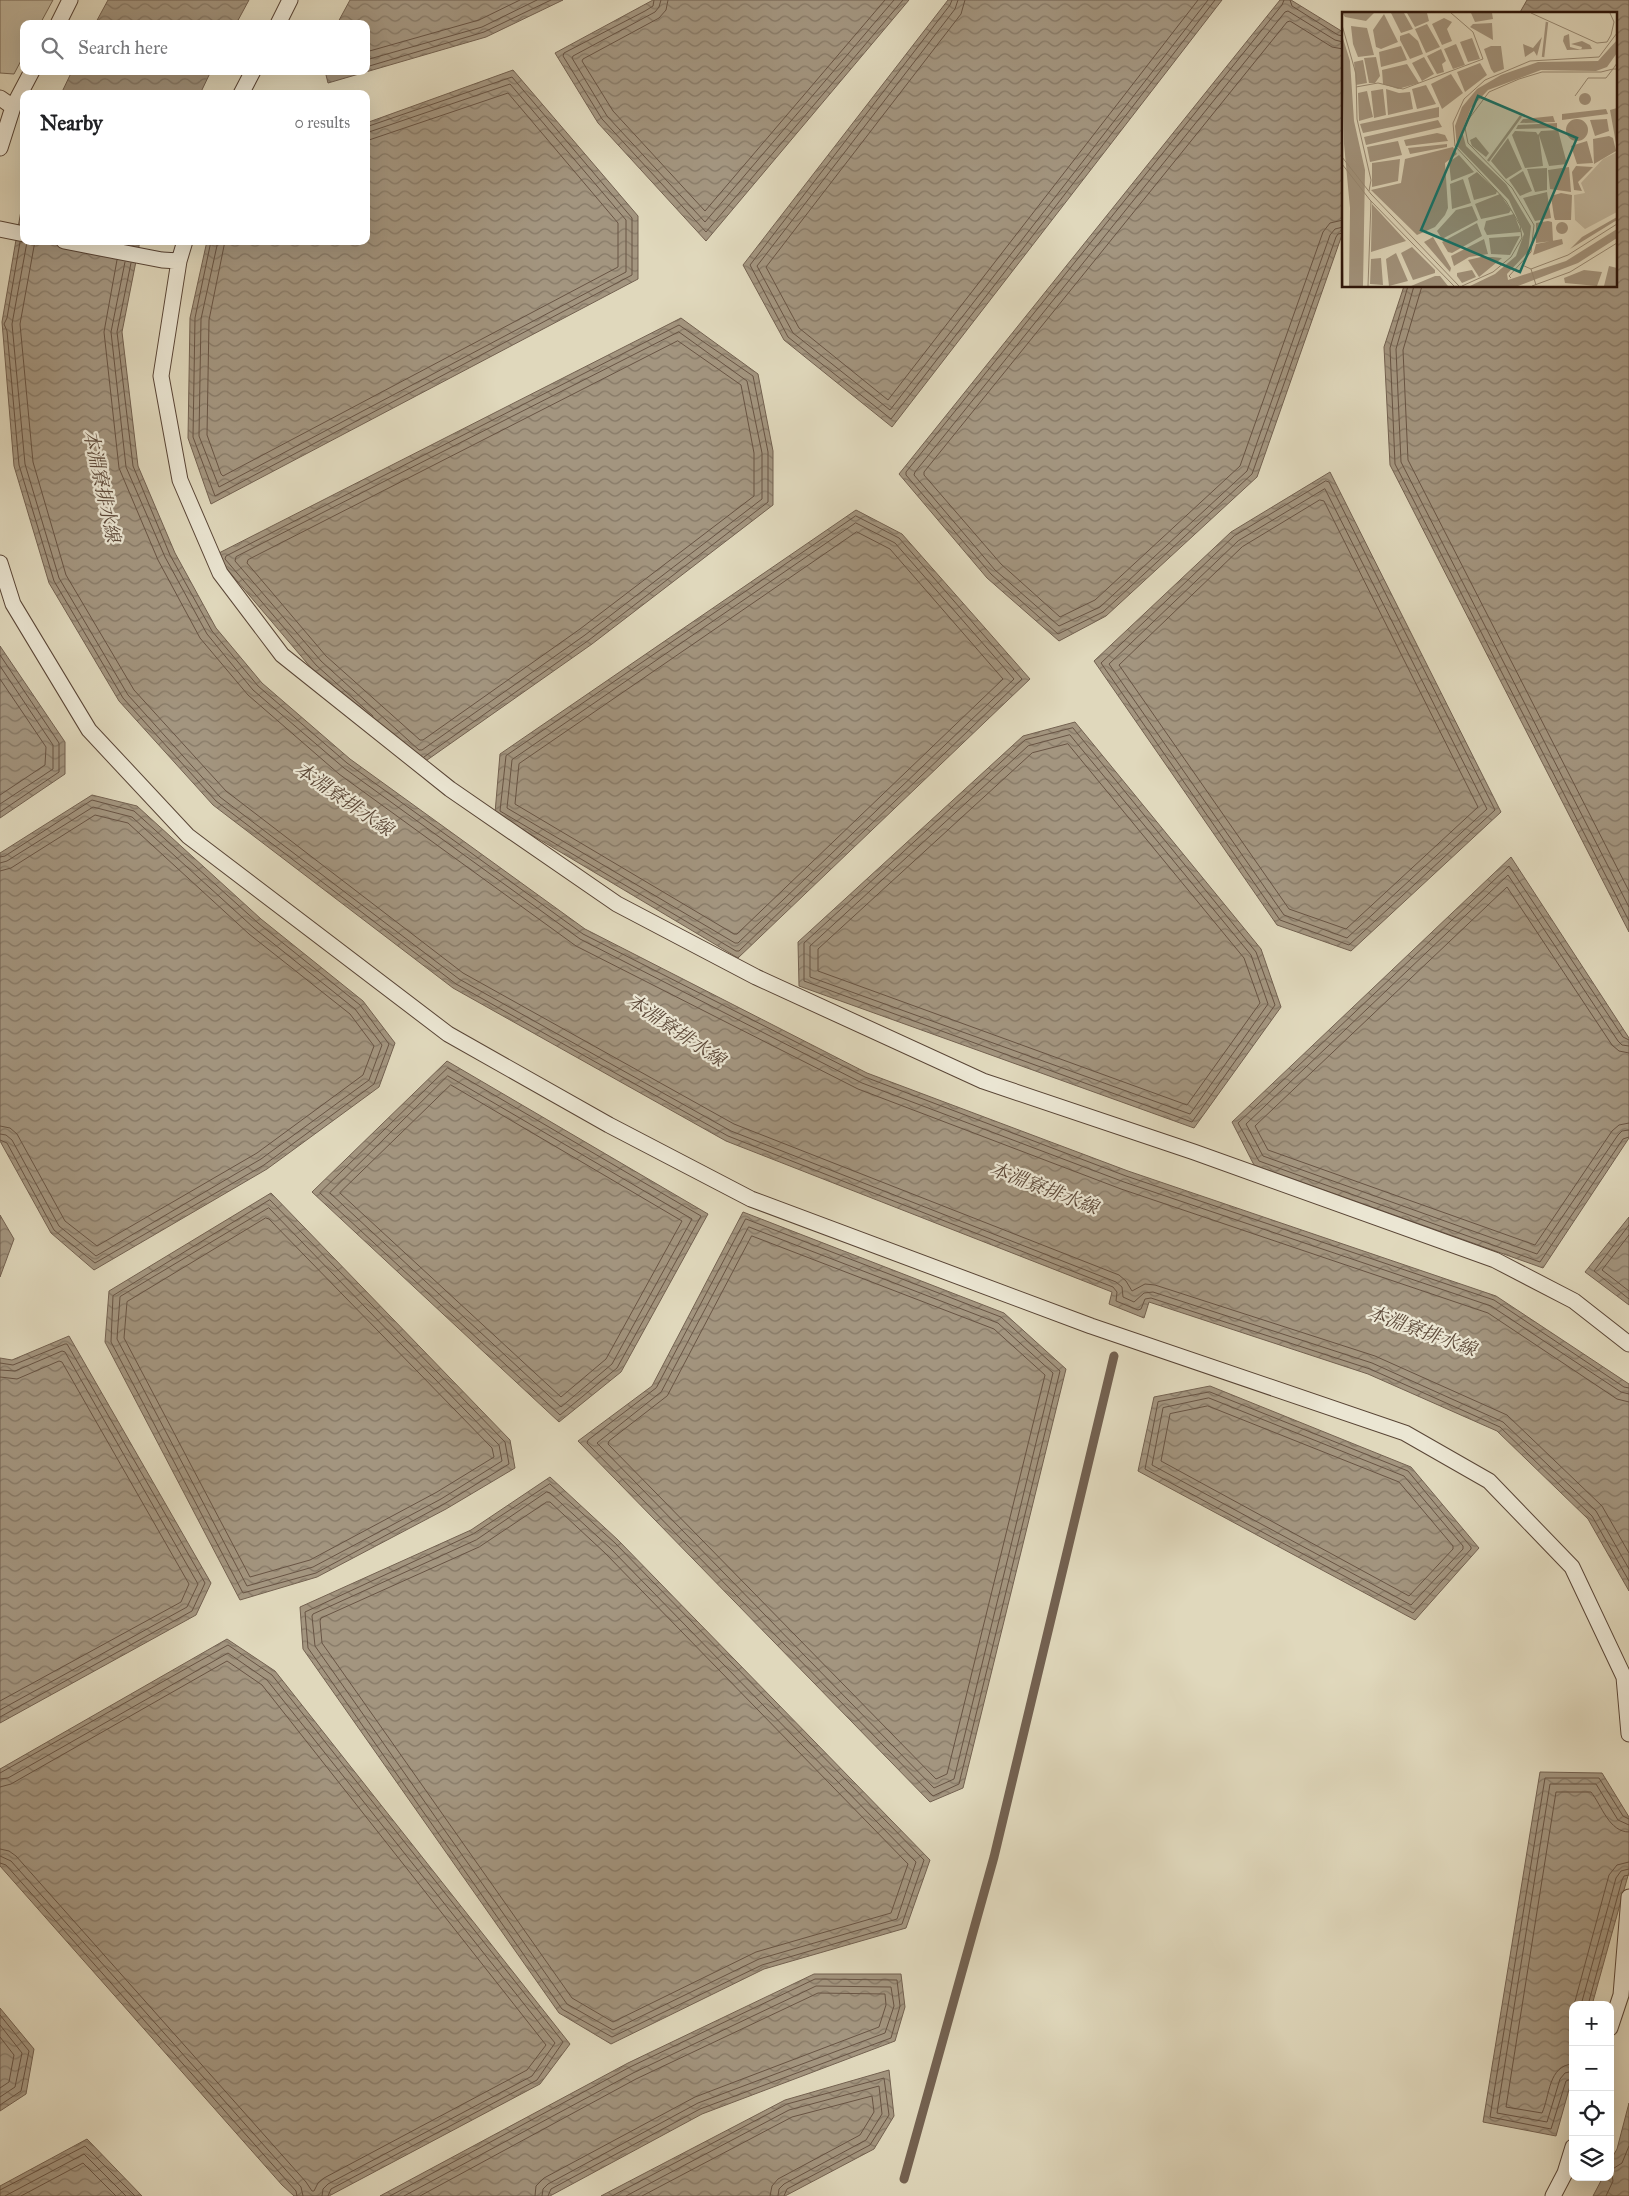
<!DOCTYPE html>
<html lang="en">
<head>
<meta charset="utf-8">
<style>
	body { margin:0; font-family:"IM FELL Great Primer","Noto Serif TC",serif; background:#f6f6f6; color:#202124 }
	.controls { position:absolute; right:15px; bottom:15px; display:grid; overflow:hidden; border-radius:10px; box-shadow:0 5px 20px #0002 }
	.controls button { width:45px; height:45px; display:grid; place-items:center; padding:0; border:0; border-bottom:1px solid #e0e0e0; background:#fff; color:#202124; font:25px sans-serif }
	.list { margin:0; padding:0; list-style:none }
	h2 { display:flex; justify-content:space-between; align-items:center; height:65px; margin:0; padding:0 20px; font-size:21px }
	h2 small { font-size:16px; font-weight:400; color:#757577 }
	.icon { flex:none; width:28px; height:28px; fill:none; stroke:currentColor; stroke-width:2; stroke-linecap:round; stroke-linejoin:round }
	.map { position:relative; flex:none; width:1629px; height:2196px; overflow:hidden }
	.search { position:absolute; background:#fff; box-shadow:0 5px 20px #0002; left:20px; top:20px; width:350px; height:55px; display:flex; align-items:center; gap:12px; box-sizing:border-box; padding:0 18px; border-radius:10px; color:#757577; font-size:19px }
	.panel { position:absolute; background:#fff; box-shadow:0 5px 20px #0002; left:20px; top:90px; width:350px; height:155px; border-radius:10px }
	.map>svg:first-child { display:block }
</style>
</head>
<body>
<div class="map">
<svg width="1629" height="2196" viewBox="0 0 1629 2196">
	<defs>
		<pattern id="water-waves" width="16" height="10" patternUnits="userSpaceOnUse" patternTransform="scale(1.25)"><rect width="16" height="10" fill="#a3957f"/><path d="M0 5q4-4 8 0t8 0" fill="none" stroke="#857866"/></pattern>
	</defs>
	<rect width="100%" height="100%" fill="#e0d8bc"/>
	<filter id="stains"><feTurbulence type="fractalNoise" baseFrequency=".004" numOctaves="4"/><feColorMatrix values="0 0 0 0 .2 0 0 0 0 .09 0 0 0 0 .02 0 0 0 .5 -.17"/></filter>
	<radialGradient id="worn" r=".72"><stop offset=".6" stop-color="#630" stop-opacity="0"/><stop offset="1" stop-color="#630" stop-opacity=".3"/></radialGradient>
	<!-- green -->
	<path fill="#c1b79e" stroke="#766654" d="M 0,0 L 53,0 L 40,24 L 24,24 L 24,55 L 14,74 L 0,73 Z"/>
	<!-- water -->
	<path fill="url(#water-waves)" stroke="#736150" d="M 108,0 L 249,0 L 236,24 L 95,24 Z
		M 350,0 L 563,0 L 486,37 L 328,83 L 325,71 L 366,71 L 366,24 L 337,24 Z
		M 653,0 L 909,0 L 706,241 L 598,123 L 555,53 Z
		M 948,0 L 1222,0 L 892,427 L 784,340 L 743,265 Z
		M 1280,0 L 1291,0 L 1343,32 L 1343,232 L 1257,477 L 1106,616 L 1059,641 L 987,578 L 899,474 Z
		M 1527,0 L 1629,0 L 1629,932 L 1390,465 L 1384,347 L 1404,286 L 1615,286 L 1615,14 L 1519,14 Z
		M 513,70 L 638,216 L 638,279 L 211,504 L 188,438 L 190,318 L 207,241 L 366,241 L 366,123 Z
		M 72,71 L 211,71 L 200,94 L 61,94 Z
		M 24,193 L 24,241 L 140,241 L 122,332 L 138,466 L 175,553 L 216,628 L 262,683 L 350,759 L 585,929 L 867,1073 L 1128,1171 L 1496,1296 L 1629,1384 L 1629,1591 L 1588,1519 L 1497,1431 L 1368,1374 L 1149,1302 L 1144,1318 L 1109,1304 L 1112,1292 L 726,1141 L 453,988 L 213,805 L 119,701 L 49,583 L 14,466 L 2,322 Z
		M 681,318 L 758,374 L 773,451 L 773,505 L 592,644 L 420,765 L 312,669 L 215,555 Z
		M 1330,472 L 1501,812 L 1351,951 L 1277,925 L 1094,661 L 1231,532 Z
		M 856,510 L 902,534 L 1030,679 L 738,958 L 495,813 L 500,754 Z
		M 0,646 L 65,742 L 65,774 L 0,818 Z
		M 1075,722 L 1261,949 L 1281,1007 L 1194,1128 L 799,986 L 798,942 L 1023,736 Z
		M 92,795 L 137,806 L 261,919 L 363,1001 L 395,1043 L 379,1087 L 267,1169 L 94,1270 L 51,1233 L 0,1141 L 0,853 Z
		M 1511,857 L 1629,1038 L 1629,1138 L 1543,1268 L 1254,1165 L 1232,1122 Z
		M 447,1061 L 708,1214 L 621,1372 L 559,1422 L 312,1192 Z
		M 271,1193 L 510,1440 L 515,1468 L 446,1509 L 317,1577 L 240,1600 L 105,1342 L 109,1291 Z
		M 743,1212 L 1004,1313 L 1066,1369 L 963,1788 L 930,1802 L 578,1441 L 652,1386 Z
		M 0,1215 L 14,1239 L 0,1277 Z
		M 1629,1217 L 1629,1305 L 1585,1272 Z
		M 69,1336 L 211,1583 L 196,1615 L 0,1723 L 0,1358 L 12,1360 Z
		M 1210,1386 L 1411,1467 L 1479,1548 L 1415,1620 L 1138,1471 L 1154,1397 Z
		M 550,1477 L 618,1540 L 930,1860 L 906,1928 L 764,1969 L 611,2044 L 559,2013 L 303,1649 L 300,1607 L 471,1530 Z
		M 227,1639 L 275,1671 L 570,2044 L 540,2084 L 329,2196 L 294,2196 L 282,2185 L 0,1866 L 0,1769 Z
		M 1540,1772 L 1602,1773 L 1629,1817 L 1629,1872 L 1592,2005 L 1573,2005 L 1573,2075 L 1556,2136 L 1483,2122 Z
		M 814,1974 L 901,1974 L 905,2007 L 895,2041 L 702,2114 L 550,2196 L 380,2196 L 628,2063 Z
		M 0,2008 L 34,2049 L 26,2094 L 0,2111 Z
		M 889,2070 L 894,2116 L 874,2149 L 785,2196 L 601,2196 L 785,2100 Z
		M 1629,2103 L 1629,2196 L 1593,2196 L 1603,2177 L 1610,2177 L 1610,2161 L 1617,2149 Z
		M 87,2139 L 142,2196 L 0,2196 L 0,2186 Z"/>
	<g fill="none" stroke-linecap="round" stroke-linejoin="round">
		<!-- shore -->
		<path stroke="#685444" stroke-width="1" d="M 654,0 L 653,6 L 645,11 L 564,53 L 563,56 L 602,119 L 706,232 L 903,0
			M 661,0 L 659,7 L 655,12 L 573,56 L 572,58 L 607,116 L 705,222 L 894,0
			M 668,0 L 666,10 L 659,18 L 583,59 L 582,61 L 613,111 L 705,211 L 885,0
			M 952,0 L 950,5 L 750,265 L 788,337 L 891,419 L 1215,0
			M 958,0 L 955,9 L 757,266 L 793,333 L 890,410 L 1208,0
			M 965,0 L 961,14 L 766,267 L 799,328 L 888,400 L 1198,0
			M 1284,0 L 1282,5 L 906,472 L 906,475 L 991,574 L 1058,634 L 1103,612 L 1252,474 L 1336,237 L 1338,234 L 1343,233
			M 1290,0 L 1292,6 L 1338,35 L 1343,36
			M 1343,42 L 1335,40 L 1288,11 L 1285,12 L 915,472 L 914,475 L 995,570 L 1059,626 L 1100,607 L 1247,471 L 1330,235 L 1335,229 L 1343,227
			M 1343,49 L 1332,47 L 1290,21 L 1287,22 L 924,472 L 924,475 L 1001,564 L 1060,617 L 1095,600 L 1240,466 L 1323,232 L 1330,223 L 1343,220
			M 366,52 L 479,20 L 520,0
			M 366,60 L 482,27 L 537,0
			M 366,67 L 484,32 L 551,0
			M 35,241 L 20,324 L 33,462 L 66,575 L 134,690 L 226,791 L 463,973 L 734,1124 L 1119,1275 L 1126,1281 L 1132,1291 L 1145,1284 L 1155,1285 L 1375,1356 L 1507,1415 L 1602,1506 L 1629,1553
			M 211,241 L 195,318 L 193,437 L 215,496 L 632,275 L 632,218 L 512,77 L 366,127
			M 218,241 L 201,319 L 199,436 L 219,487 L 626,272 L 626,220 L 510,84 L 366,133
			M 225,241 L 209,320 L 207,435 L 221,474 L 223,476 L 618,267 L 618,223 L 508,93 L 366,141
			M 20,242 L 7,318 L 4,324 L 7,331 L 19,465 L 54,581 L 123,698 L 216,801 L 456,984 L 728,1136 L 1113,1287 L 1117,1292 L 1116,1301 L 1138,1310 L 1141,1309 L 1145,1299 L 1151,1298 L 1370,1369 L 1500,1427 L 1592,1516 L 1629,1581
			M 27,242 L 12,324 L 25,464 L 59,578 L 128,695 L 220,797 L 459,979 L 731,1131 L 1116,1282 L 1122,1287 L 1123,1297 L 1134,1302 L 1144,1293 L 1153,1292 L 1372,1363 L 1503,1422 L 1596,1511 L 1629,1569
			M 117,260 L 104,332 L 119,468 L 158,560 L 200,638 L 248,695 L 339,774 L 576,946 L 858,1089 L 1121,1189 L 1488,1313 L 1617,1399 L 1629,1402
			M 125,262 L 111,332 L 126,467 L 165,557 L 207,634 L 253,690 L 344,768 L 580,939 L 862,1083 L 1124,1182 L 1491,1306 L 1621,1392 L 1629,1394
			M 131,263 L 117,332 L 133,466 L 170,555 L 212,631 L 258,686 L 347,763 L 583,934 L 865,1077 L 1126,1176 L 1494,1300 L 1624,1387 L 1629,1388
			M 1408,286 L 1390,348 L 1395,464 L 1629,921
			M 1414,286 L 1396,349 L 1401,462 L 1629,907
			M 1422,286 L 1403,350 L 1408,460 L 1629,891
			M 679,332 L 747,381 L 762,453 L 762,499 L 585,635 L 422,750 L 419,750 L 321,661 L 235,561 L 236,557 Z
			M 678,341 L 741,385 L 754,453 L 754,496 L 580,629 L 423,740 L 420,740 L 326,656 L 247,563 L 248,560 Z
			M 1326,481 L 1329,482 L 1495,810 L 1349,945 L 1280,920 L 1101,663 L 1234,536 Z
			M 1325,489 L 1487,809 L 1347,938 L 1284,915 L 1109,664 L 1238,541 Z
			M 1320,500 L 1324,501 L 1478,807 L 1346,929 L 1289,909 L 1119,665 L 1242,547 Z
			M 856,516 L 899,538 L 1022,679 L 739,951 L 736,951 L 500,811 L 506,756 Z
			M 856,523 L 895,543 L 1014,679 L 738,943 L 735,943 L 507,808 L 512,760 Z
			M 857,532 L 890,549 L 1003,679 L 737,934 L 734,934 L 515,804 L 519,764 Z
			M 0,655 L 59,743 L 59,772 L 0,812
			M 0,666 L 53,745 L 53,769 L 0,804
			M 0,679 L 46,747 L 45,765 L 0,795
			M 373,716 L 316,665 L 225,559 L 226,556 L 679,325 L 753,376 L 768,452 L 768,502 L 589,640 L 424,757
			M 1073,728 L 1256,952 L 1275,1005 L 1192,1122 L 804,981 L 804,943 L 1025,740 Z
			M 1070,735 L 1251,955 L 1268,1004 L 1190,1114 L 810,977 L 810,946 L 1028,746 Z
			M 1068,744 L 1244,958 L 1260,1003 L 1187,1105 L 818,971 L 818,949 L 1032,753 Z
			M 0,857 L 5,856 L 92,800 L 134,811 L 258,923 L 360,1005 L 389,1044 L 374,1084 L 264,1165 L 95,1263 L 54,1230 L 7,1143 L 0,1140
			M 0,863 L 7,861 L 93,807 L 132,817 L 254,928 L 355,1009 L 382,1045 L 369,1080 L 261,1159 L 96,1256 L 59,1226 L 12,1140 L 6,1135 L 0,1134
			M 0,871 L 11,868 L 95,815 L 128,823 L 249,934 L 350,1014 L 374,1046 L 363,1075 L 257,1153 L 97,1246 L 65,1221 L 17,1134 L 10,1128 L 0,1126
			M 1629,1040 L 1623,1037 L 1509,866 L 1238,1123 L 1259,1161 L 1540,1262 L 1623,1139 L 1629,1137
			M 1629,1046 L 1622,1045 L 1618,1041 L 1508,875 L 1246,1124 L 1263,1156 L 1537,1254 L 1618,1135 L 1622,1131 L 1629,1130
			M 1629,1053 L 1619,1051 L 1612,1045 L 1507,887 L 1255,1126 L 1268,1150 L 1535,1245 L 1612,1131 L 1619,1125 L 1629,1123
			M 448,1068 L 701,1216 L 617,1368 L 560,1415 L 320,1193 Z
			M 448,1076 L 692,1219 L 612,1364 L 561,1407 L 330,1193 Z
			M 451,1085 L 682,1221 L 606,1359 L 561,1397 L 340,1193 Z
			M 270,1200 L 505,1442 L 509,1464 L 444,1504 L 316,1573 L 243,1593 L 111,1342 L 113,1296 Z
			M 269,1208 L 499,1445 L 502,1461 L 441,1499 L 313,1567 L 247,1586 L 117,1339 L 120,1297 Z
			M 266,1218 L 269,1219 L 492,1448 L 494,1457 L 437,1492 L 310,1560 L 250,1577 L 124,1338 L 127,1302 Z
			M 746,1219 L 1001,1317 L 1060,1371 L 959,1784 L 933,1796 L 587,1443 L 588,1440 L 656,1388 Z
			M 1629,1225 L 1594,1271 L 1629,1299
			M 749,1227 L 998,1323 L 1053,1373 L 954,1779 L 934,1788 L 597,1443 L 661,1392 Z
			M 1629,1235 L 1602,1270 L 1629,1291
			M 752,1236 L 994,1329 L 1045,1375 L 947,1774 L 936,1779 L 608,1444 L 609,1441 L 667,1396 Z
			M 0,1363 L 13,1365 L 65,1344 L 67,1344 L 205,1583 L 192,1611 L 0,1717
			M 0,1370 L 15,1371 L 62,1351 L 65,1352 L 198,1584 L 187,1607 L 0,1710
			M 0,1377 L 17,1379 L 59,1361 L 62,1362 L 189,1584 L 181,1602 L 0,1701
			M 1210,1392 L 1408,1471 L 1471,1547 L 1471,1549 L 1413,1613 L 1145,1469 L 1158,1402 Z
			M 1209,1398 L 1404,1476 L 1463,1546 L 1463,1549 L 1411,1605 L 1152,1465 L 1163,1408 Z
			M 1208,1406 L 1399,1482 L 1453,1546 L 1453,1549 L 1409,1596 L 1161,1461 L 1170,1414 Z
			M 550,1484 L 615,1543 L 924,1860 L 902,1924 L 762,1965 L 612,2037 L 562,2009 L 308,1648 L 305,1612 L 473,1534 Z
			M 547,1492 L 550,1493 L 610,1548 L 916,1862 L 897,1919 L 759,1959 L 613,2030 L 567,2004 L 315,1646 L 312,1616 L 313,1614 L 476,1540 Z
			M 547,1502 L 550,1502 L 605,1553 L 908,1864 L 891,1913 L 756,1952 L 613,2022 L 572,1998 L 322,1643 L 320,1621 L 321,1618 L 479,1547 Z
			M 0,1773 L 228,1645 L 272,1675 L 563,2042 L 537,2080 L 331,2189 L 328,2196
			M 0,1779 L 8,1778 L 228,1653 L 267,1680 L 555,2043 L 532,2076 L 328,2184 L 323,2189 L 322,2196
			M 0,1787 L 11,1784 L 227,1661 L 262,1685 L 546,2045 L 527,2070 L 324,2178 L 318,2183 L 314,2191 L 312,2191 L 306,2182 L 16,1856 L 9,1851 L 0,1849
			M 0,1856 L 11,1861 L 301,2187 L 303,2196
			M 0,1863 L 6,1865 L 296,2191 L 297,2196
			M 1574,2005 L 1609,1875 L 1617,1865 L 1629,1862
			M 1581,2005 L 1616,1878 L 1621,1871 L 1629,1869
			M 1588,2005 L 1622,1880 L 1624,1876 L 1629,1875
			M 0,2015 L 29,2051 L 21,2091 L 0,2105
			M 0,2025 L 22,2053 L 15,2087 L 0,2097
			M 0,2037 L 14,2055 L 9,2082 L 0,2088
			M 1573,2064 C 1548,2065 1550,2096 1542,2113 L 1506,2107 L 1556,1792 L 1591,1792 C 1602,1806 1609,1832 1629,1832
			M 1573,2071 L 1565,2073 L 1560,2079 L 1547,2122 L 1497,2113 L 1550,1784 L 1596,1784 L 1618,1820 L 1629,1825
			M 1573,2078 L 1566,2081 L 1551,2129 L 1490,2117 L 1545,1778 L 1599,1778 L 1623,1816 L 1629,1819
			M 0,2190 L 85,2146 L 135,2196
			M 5,2196 L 84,2154 L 126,2196
			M 21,2196 L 83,2163 L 116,2196
			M 390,2196 L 630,2067 L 815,1979 L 897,1980 L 900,2006 L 891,2038 L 700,2109 L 551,2189 L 548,2196
			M 404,2196 L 633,2073 L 816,1986 L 891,1987 L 894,2006 L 885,2033 L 698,2103 L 548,2184 L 543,2189 L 542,2196
			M 420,2196 L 636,2079 L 818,1993 L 885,1994 L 886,2005 L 879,2027 L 695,2097 L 544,2178 L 536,2186 L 535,2196
			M 612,2196 L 787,2104 L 884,2078 L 889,2115 L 870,2145 L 787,2189 L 784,2196
			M 626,2196 L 789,2110 L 879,2086 L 882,2114 L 866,2140 L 784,2184 L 779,2189 L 778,2196
			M 642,2196 L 792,2117 L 872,2096 L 874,2112 L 860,2135 L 778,2179 L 772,2186 L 770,2196
			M 1606,2196 L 1613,2181 L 1611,2170 L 1622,2163 L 1629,2146"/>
		<!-- stream -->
		<path stroke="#736150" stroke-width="9" d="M 904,2179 L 994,1857 L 1114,1356"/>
		<defs>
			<path id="service" d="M 58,24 L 70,0
				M 278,24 L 290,0
				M 241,94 L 253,71
				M 0,98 L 13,107
				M 0,148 L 13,107 L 32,71
				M 0,229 L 24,234
				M 64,241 L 162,260 L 179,261
				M 185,241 L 179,261 L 161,376 L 180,480 L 220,573 L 282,655 L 450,789 L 617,904 L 756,977 L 983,1081 L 1194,1152 L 1495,1260 L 1574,1301 L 1629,1344
				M 0,563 L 13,604 L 89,730 L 188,836 L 448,1034 L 609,1125 L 751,1199 L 1091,1326 L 1405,1433 L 1489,1481 L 1572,1567 L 1624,1677 L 1629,1734
				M 1610,2028 L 1621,1995 L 1629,1897
				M 1553,2196 L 1565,2173 L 1573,2147"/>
		</defs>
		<!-- service casing -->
		<use href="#service" stroke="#594536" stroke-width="17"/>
		<!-- service -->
		<use href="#service" stroke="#ebe6d3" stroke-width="15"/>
	</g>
	<g text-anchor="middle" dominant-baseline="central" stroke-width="4.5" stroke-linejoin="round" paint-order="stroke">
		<!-- water labels -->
		<g font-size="19" font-style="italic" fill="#5c4838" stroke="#ebe6d3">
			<text transform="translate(102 486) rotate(78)">本淵寮排水線</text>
			<text transform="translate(344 799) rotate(35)">本淵寮排水線</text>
			<text transform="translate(676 1030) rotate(34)">本淵寮排水線</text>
			<text transform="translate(1044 1188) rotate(21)">本淵寮排水線</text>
			<text transform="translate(1422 1331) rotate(20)">本淵寮排水線</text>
		</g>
	</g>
	<!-- overview -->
	<g transform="translate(1342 12)">
		<rect width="275" height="275" fill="#e0d8bc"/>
		<path d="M 275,140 L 275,200 L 243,217 L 233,208 L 232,183 L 243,181 L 239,171 L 261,147 Z" fill="#c1b79e"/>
		<path d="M 0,1 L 32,1 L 24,9 L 3,5 ZM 49,1 L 62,1 L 71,17 L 59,21 ZM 65,1 L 85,1 L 87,9 L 73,15 ZM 129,1 L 150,1 L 151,7 L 133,10 ZM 42,2 L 56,30 L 39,37 L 34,35 L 31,18 ZM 102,6 L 110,10 L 105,17 L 110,29 L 100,33 L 90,12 ZM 150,11 L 151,28 L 128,15 L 131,12 ZM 85,12 L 98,35 L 84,41 L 73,17 ZM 9,14 L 25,16 L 32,43 L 16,45 L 11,32 ZM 67,21 L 76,29 L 81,42 L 68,47 L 58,28 L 58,24 ZM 227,22 L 228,35 L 239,38 L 240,35 L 229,32 L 240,29 L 248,33 L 250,37 L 225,38 L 221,29 L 222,24 ZM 0,23 L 8,49 L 12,109 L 23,158 L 21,274 L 7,274 L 8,196 L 2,132 ZM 200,25 L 195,44 L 192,39 L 183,45 L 181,32 L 191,36 ZM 130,26 L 138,47 L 126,50 L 118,30 ZM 275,28 L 275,41 L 265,55 L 254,59 L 199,58 L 146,78 L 129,96 L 120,119 L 124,134 L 164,172 L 189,214 L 186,240 L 165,262 L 166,268 L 224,249 L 275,217 L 275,226 L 236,251 L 176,274 L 128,274 L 153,262 L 174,244 L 182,222 L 167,188 L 115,134 L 113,114 L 120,95 L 135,77 L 159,63 L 196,50 L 256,49 ZM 114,32 L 123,53 L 111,57 L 102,37 ZM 59,34 L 65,48 L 39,55 L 37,40 ZM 149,34 L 159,34 L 162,57 L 152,61 L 149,57 L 142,37 ZM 99,37 L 104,49 L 100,52 L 102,60 L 95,62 L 85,44 ZM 34,45 L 38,64 L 33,71 L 27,71 L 22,46 ZM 82,45 L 92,62 L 80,69 L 70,51 ZM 21,48 L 25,71 L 14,73 L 12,50 ZM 138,51 L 145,63 L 123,80 L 115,60 ZM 65,52 L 77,71 L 56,77 L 41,72 L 40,58 ZM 109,62 L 121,81 L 100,97 L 89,72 ZM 84,73 L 94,92 L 75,97 L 70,77 ZM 41,77 L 44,103 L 32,106 L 29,79 ZM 44,77 L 57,81 L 68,80 L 71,97 L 46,103 ZM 25,79 L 31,105 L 17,109 L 16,81 ZM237 87a6 6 0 1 1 12 0a6 6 0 1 1-12 0ZM 97,95 L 97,105 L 21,121 L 18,112 ZM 275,96 L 275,137 L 268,98 ZM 264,97 L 266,102 L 220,108 L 220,102 ZM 211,104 L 213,110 L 178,111 L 181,107 ZM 265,107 L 267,119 L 253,124 L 248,108 ZM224 118a11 11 0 1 1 22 0a11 11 0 1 1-22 0ZM 96,108 L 100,115 L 24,133 L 22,125 ZM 215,111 L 215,116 L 174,117 L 176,113 ZM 216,118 L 225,152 L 207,154 L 197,123 L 201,154 L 183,156 L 170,123 L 173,119 L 194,120 L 196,123 L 199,119 ZM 95,121 L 103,123 L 106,129 L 64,134 L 62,128 ZM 267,124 L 271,126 L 274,139 L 252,152 L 251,127 ZM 134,125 L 147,141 L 144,145 L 130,134 L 128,128 ZM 166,126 L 180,157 L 164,167 L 149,149 ZM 56,129 L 60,143 L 28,150 L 25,135 ZM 245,129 L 251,151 L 235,152 L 229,134 ZM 105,132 L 105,135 L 68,142 L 66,136 ZM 111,135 L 115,142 L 103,151 L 106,196 L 103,203 L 93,215 L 75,223 L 29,178 L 59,171 L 63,147 ZM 117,143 L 132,160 L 109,169 L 107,150 ZM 58,147 L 56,169 L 30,175 L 30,151 ZM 234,154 L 251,155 L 236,170 L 240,179 L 232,178 L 230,160 ZM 227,155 L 229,180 L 208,177 L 206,158 ZM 205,156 L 205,178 L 193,180 L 185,157 ZM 181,159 L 190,179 L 178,184 L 167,168 ZM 135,160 L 155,179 L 154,182 L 132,188 L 126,166 ZM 121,167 L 129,191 L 110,197 L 108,172 ZM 205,180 L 209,206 L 193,209 L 181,186 ZM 219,181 L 230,183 L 229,208 L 213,208 L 212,205 L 209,184 ZM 158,182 L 169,198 L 167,201 L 139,207 L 133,192 ZM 30,192 L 64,229 L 29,240 ZM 130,194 L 136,208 L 100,227 L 95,219 L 114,198 ZM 172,202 L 179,220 L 145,223 L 142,217 L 144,209 ZM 275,205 L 275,208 L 228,237 L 240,225 ZM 206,209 L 210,210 L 211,229 L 194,231 L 194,211 ZM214 216a6 6 0 1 1 12 0a6 6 0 1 1-12 0ZM 135,211 L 140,224 L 110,241 L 106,240 L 100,230 ZM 178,224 L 168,243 L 149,242 L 147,226 ZM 91,225 L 109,256 L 108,260 L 82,230 ZM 142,227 L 146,242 L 127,245 L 112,254 L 109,244 ZM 220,227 L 221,232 L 191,243 L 194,232 ZM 70,235 L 93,258 L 93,261 L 71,268 L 59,241 ZM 54,241 L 66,269 L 47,274 L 44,247 ZM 139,245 L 150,245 L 160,246 L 137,265 L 126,248 ZM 39,246 L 41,273 L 28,272 L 29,247 ZM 267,254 L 275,256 L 275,274 L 262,274 ZM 130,258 L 134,265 L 120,271 L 115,264 L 115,261 ZM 242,258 L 260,260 L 255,274 L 223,271 L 222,266 ZM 93,264 L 98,264 L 106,274 L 69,274 Z" fill="#a3957f"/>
		<path fill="none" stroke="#a3957f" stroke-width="2.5" d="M 201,45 L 205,10M 146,149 L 179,104"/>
		<path fill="none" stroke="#988a74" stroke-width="1" d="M 189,1 L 255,31 L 265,30 L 269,23 L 272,10 L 268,1M 0,13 L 14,62 L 15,107 L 29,168 L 27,179M 14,75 L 36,71 L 61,77 L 141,47 L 131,20 L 109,1M 233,84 L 246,66 L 264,66 L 271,57 L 275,57M 0,145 L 29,182 L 117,274M 0,152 L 28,188 L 112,274M 0,182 L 1,274M 180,253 L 189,257 L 194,273M 189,257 L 226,243 L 275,212M 169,266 L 167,264 L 189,240 L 192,213 L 170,176 L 126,131 L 123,116 L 126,108 L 147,80 L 177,67 L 200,60 L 259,60 L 271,57 L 275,51M 26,274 L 29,189M 120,274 L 151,260 L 169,245 L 180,226 L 178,213 L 164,189 L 113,134 L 111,111 L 122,87 L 143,68 L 188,49 L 257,45 L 275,21M 190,274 L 228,260 L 275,231"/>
		<path fill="#0f766e" fill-opacity="0.15" stroke="#0f766e" stroke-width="2.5" d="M 136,84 L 235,126 L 178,260 L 79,218 Z"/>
		<rect width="275" height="275" fill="none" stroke="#2c1409" stroke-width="2.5"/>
	</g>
	<rect width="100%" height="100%" filter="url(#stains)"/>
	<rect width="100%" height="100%" fill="url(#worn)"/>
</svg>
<div class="controls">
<button>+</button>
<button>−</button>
<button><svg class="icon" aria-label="locate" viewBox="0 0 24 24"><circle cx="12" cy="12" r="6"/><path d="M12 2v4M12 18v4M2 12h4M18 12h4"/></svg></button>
<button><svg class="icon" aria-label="layers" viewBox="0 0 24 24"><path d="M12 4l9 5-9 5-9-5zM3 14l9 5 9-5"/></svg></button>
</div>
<div class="search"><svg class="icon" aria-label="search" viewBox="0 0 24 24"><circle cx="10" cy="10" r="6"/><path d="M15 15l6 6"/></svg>Search here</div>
<section class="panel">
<h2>Nearby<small>0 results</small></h2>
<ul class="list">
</ul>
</section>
</div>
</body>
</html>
